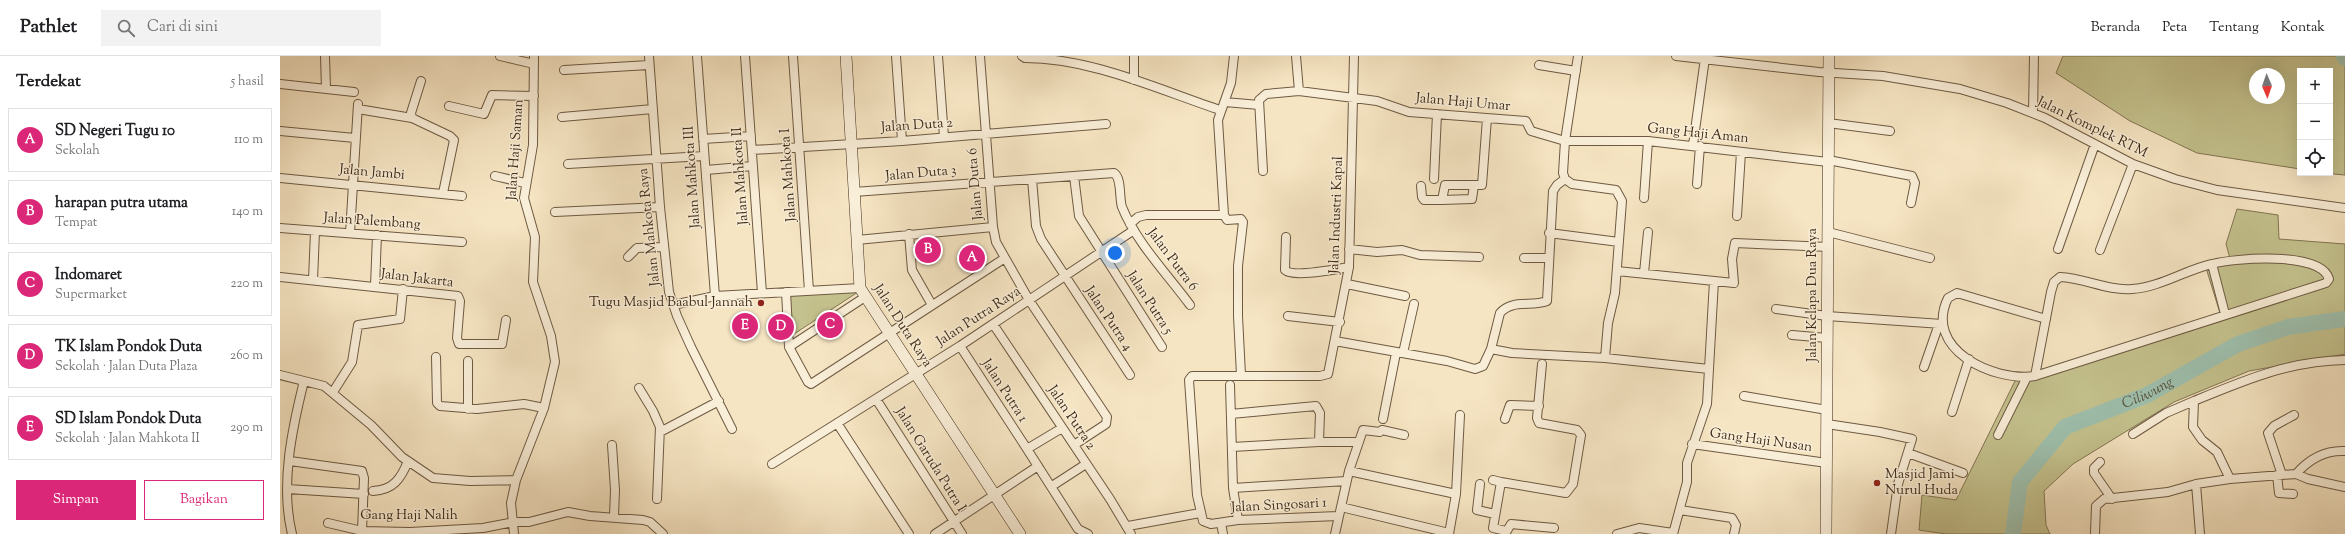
<!DOCTYPE html>
<html lang="id">
<head>
<meta charset="utf-8">
<style>
	body { margin:0; font-family:"Sorts Mill Goudy",serif; background:#f2f2f2; color:#202124 }
	.controls { position:absolute; right:12px; top:12px; display:grid; overflow:hidden; border-radius:0px; box-shadow:0 4px 16px #0002 }
	.controls button { width:36px; height:36px; display:grid; place-items:center; padding:0; border:0; border-bottom:1px solid #e0e0e0; background:#fff; color:#202124; font:20px sans-serif }
	.compass { position:absolute; left:1969px; top:12px; width:36px; height:36px; border-radius:50%; background:#fff; box-shadow:0 4px 16px #0002; rotate:178deg }
	.you { position:absolute; left:835px; top:197px; width:14px; height:14px; margin:-10px; border:3px solid #fff; border-radius:50%; background:#1a73e8; box-shadow:0 0 0 6px #1a73e833 }
	.badge { display:grid; place-items:center; width:26px; height:26px; border-radius:50%; background:#db2777; color:#fff; font-size:13px; font-weight:700 }
	.pin { position:absolute; translate:-50% -50%; border:2px solid #fff; box-shadow:0 1px 4px #0006 }
	.list { margin:0; padding:0; list-style:none }
	h2 { display:flex; justify-content:space-between; align-items:center; height:52px; margin:0; padding:0 16px; font-size:17px }
	h2 small { font-size:13px; font-weight:400; color:#757577 }
	.list li { display:grid; grid-template-columns:26px 1fr auto; gap:12px; align-items:center; box-sizing:border-box; height:64px; margin:0 8px 8px; padding:0 8px; border:1px solid #e0e0e0; border-radius:0px }
	.list b { display:block; font-size:15px; white-space:nowrap }
	.list p { margin:0; font-size:13px; white-space:nowrap; color:#757577 }
	.list em { font-size:13px; font-style:normal; color:#757577 }
	.actions { display:flex; gap:8px; padding:12px 16px }
	.actions a { flex:1; padding:9px 0; border:1px solid #db2777; border-radius:0px; text-align:center; font-size:14px; color:#db2777 }
	.actions .main { background:#db2777; color:#fff }
	.icon { flex:none; width:22px; height:22px; fill:none; stroke:currentColor; stroke-width:2; stroke-linecap:round; stroke-linejoin:round }
	.map { position:relative; flex:none; width:2065px; height:478px; overflow:hidden }
	header { display:flex; align-items:center; gap:24px; box-sizing:border-box; height:56px; padding:0 20px; background:#fff; border-bottom:1px solid #e0e0e0 }
	header strong { font-size:19px }
	nav { display:flex; gap:22px; margin-inline-start:auto; font-size:14px }
	.search { width:280px; height:36px; background:#f2f2f2; display:flex; align-items:center; gap:10px; box-sizing:border-box; padding:0 14px; border-radius:0px; color:#757577; font-size:15px }
	main { display:flex }
	aside { flex:1; background:#fff }
	.map>svg:first-child { display:block }
</style>
</head>
<body>
<header>
<strong>Pathlet</strong>
<div class="search"><svg class="icon" aria-label="search" viewBox="0 0 24 24"><circle cx="10" cy="10" r="6"/><path d="M15 15l6 6"/></svg>Cari di sini</div>
<nav><a>Beranda</a><a>Peta</a><a>Tentang</a><a>Kontak</a></nav>
</header>
<main>
<aside>
<h2>Terdekat<small>5 hasil</small></h2>
<ul class="list">
<li><span class="badge">A</span><div><b>SD Negeri Tugu 10</b><p>Sekolah</p></div><em>110 m</em></li>
<li><span class="badge">B</span><div><b>harapan putra utama</b><p>Tempat</p></div><em>140 m</em></li>
<li><span class="badge">C</span><div><b>Indomaret</b><p>Supermarket</p></div><em>220 m</em></li>
<li><span class="badge">D</span><div><b>TK Islam Pondok Duta</b><p>Sekolah · Jalan Duta Plaza</p></div><em>260 m</em></li>
<li><span class="badge">E</span><div><b>SD Islam Pondok Duta</b><p>Sekolah · Jalan Mahkota II</p></div><em>290 m</em></li>
</ul>
<div class="actions"><a class="main">Simpan</a><a>Bagikan</a></div>
</aside>
<div class="map">
<svg width="2065" height="478" viewBox="0 0 2065 478">
	<rect width="100%" height="100%" fill="#f6e5c3"/>
	<filter id="stains"><feTurbulence type="fractalNoise" baseFrequency=".005" numOctaves="4"/><feColorMatrix values="0 0 0 0 .2 0 0 0 0 .09 0 0 0 0 .02 0 0 0 .5 -.17"/></filter>
	<radialGradient id="worn" r=".72"><stop offset=".6" stop-color="#630" stop-opacity="0"/><stop offset="1" stop-color="#630" stop-opacity=".3"/></radialGradient>
	<!-- green -->
	<path fill="#c4c28e" stroke="#827652" fill-rule="evenodd" d="M 1783,0 L 2065,0 L 2065,119 L 2043,117 L 2050,117 L 2050,15 L 2020,15 L 2020,113 L 1917,97 L 1850,65 L 1776,17 ZM 1975,18 L 1999,18 L 1999,42 L 1975,42 Z
		M 1957,153 L 1998,159 L 1999,183 L 2065,188 L 2065,298 L 1969,315 L 1894,346 L 1793,408 L 1764,435 L 1766,469 L 1770,478 L 1666,478 L 1639,474 L 1642,439 L 1676,444 L 1735,325 L 1940,257 L 1927,215 L 1951,206 L 1946,188 Z
		M 509,236 L 578,236 L 511,280 Z"/>
	<g fill="none" stroke-linecap="round" stroke-linejoin="round">
		<!-- river -->
		<g stroke="#9ec0ae" stroke-width="16">
			<path d="M 2064,0 L 2065,2"/>
			<path id="s1" d="M 1733,478 L 1740,426 L 1785,371 L 1867,339 L 1958,288 L 2008,271 L 2065,263"/>
		</g>
		<defs>
			<path id="street" d="M 45,0 L 46,33
				M 220,0 L 254,8
				M 369,0 L 380,151 L 389,236 L 397,260 L 411,291 L 452,373
				M 417,0 L 435,240
				M 465,0 L 482,237
				M 513,0 L 529,235
				M 616,0 L 622,85
				M 658,0 L 664,81
				M 700,0 L 713,171 L 716,186 L 749,244 L 827,361 L 826,368 L 794,389
				M 742,0 L 745,2 C 811,2 877,33 940,54
				M 954,0 L 951,27 L 938,64 L 944,159 L 947,164 L 961,163 L 963,166 L 958,210 L 958,260 L 961,319
				M 1016,0 L 1019,35
				M 1298,0 L 1285,85 L 1283,117 L 1285,123 L 1292,128 L 1336,134 L 1342,145 L 1335,237 L 1328,267 L 1325,302
				M 1396,0 L 1539,16 L 1603,20 L 1680,33 L 1727,47 L 1765,62 L 1853,108 L 1895,123 L 1937,134 L 2065,152
				M 1259,9 L 1296,15
				M 284,14 L 369,9
				M 854,24 L 854,0
				M 141,25 L 131,57 L 132,62 L 170,80 L 174,84 L 163,137
				M 0,28 L 74,36
				M 945,46 L 979,49
				M 169,50 L 204,58 L 212,39 L 254,40
				M 78,53 L 132,62
				M 1753,57 L 1754,0
				M 282,61 L 373,53
				M 1548,67 L 1610,75
				M 0,75 L 75,82
				M 423,83 L 471,80
				M 1413,89 L 1425,2
				M 472,94 L 622,85 L 826,68
				M 1548,104 L 1632,120 L 1635,127 L 1631,147
				M 288,108 L 424,100
				M 426,114 L 473,110
				M 983,115 L 979,44 L 986,38 L 1019,35 L 1097,45 L 1129,56 L 1246,65 L 1251,75 L 1285,85 L 1368,85 L 1548,106
				M 215,120 L 245,127
				M 794,120 L 799,160 L 882,291
				M 0,122 L 182,140
				M 752,123 L 756,170 L 761,183 L 850,319
				M 1154,123 L 1157,58
				M 1417,128 L 1420,90
				M 1141,130 L 1142,141 L 1144,144 L 1162,144 L 1165,129 L 1202,129 L 1207,62
				M 574,136 L 834,117 C 842,122 839,143 842,151 C 856,186 888,219 910,249
				M 1364,142 L 1368,85
				M 1162,144 L 1192,143 L 1194,129
				M 275,156 L 380,151
				M 1457,160 L 1461,96
				M 850,168 L 858,161 L 866,159 L 944,159
				M 0,172 L 182,186
				M 1548,176 L 1650,202
				M 70,177 L 78,48
				M 1269,177 L 1339,186
				M 629,178 L 632,214 L 652,249
				M 1006,181 L 1005,214 C 1013,222 1056,213 1069,211
				M 577,184 L 713,171
				M 1069,193 L 1097,196 L 1122,194 L 1140,199 L 1199,201
				M 1778,193 L 1815,88
				M 1820,194 L 1853,108
				M 348,201 L 357,192 L 384,191
				M 1244,202 L 1268,202
				M 1932,208 L 1945,258
				M 1337,215 L 1454,227 L 1452,203 L 1455,187 L 1548,191
				M 1364,217 L 1368,176
				M 0,221 L 178,240 L 180,245 L 177,282 L 179,288 L 222,288 L 226,264
				M 33,224 L 35,175
				M 1067,228 L 1125,240
				M 95,230 L 97,179
				M 506,236 L 509,291 L 528,326 L 531,328 L 725,202
				M 393,249 L 435,240 L 580,232
				M 1496,253 L 1547,260 L 1662,268
				M 1008,260 L 1060,266
				M 713,268 L 830,443 L 851,478
				M 1512,279 L 1547,282
				M 1055,285 L 1167,305 L 1195,313 L 1203,310 L 1211,293 L 1232,297 L 1325,302 L 1429,313
				M 680,290 L 747,393
				M 509,291 L 585,241
				M 1211,293 L 1220,257 C 1232,243 1251,251 1267,245 L 1273,135 L 1277,129 L 1285,123
				M 1123,297 L 1134,248
				M 156,301 L 157,347 L 160,350 L 197,353 L 244,348 L 264,352
				M 188,305 L 188,353
				M 1644,311 L 1659,268
				M 0,319 L 44,330 L 91,369 L 122,401 L 153,422 L 190,425 L 236,424
				M 1755,320 L 1771,236 L 1774,226 L 1780,221 C 1805,222 1827,235 1852,233 C 1881,231 1905,214 1932,208 C 1955,202 2041,195 2049,223 L 2046,227 L 1755,320 C 1713,326 1643,293 1668,242 L 1677,237 L 1766,263
				M 950,329 L 953,432 L 958,464
				M 359,332 L 373,355 L 380,371 L 377,443
				M 53,336 L 72,306 L 78,269 L 120,263 L 123,233
				M 1464,340 L 1547,354
				M 596,343 L 682,478
				M 1672,356 L 1689,303
				M 951,358 L 1036,350 L 1040,357 L 1039,386
				M 1103,363 L 1116,297
				M 1225,363 L 1230,349 L 1259,350
				M 557,367 L 629,478
				M 1547,368 L 1600,376 L 1632,383 L 1618,428 L 1611,478
				M 782,372 L 747,393 L 798,473 L 808,478
				M 380,376 L 439,345
				M 1853,378 L 1886,357 L 1914,345
				M 1718,379 L 1747,321
				M 1412,388 L 1547,407
				M 332,389 L 335,434 L 334,460
				M 952,391 L 1039,386 L 1079,386
				M 1628,397 L 1683,417
				M 10,405 L 82,415 L 84,422 L 82,475
				M 1820,406 L 1814,412 L 1814,417 L 1832,443
				M 492,408 L 680,290 L 854,174
				M 1069,415 L 1176,438
				M 2016,418 C 2029,403 2045,394 2065,395
				M 1997,419 L 1999,437 L 2013,438
				M 2002,419 L 1988,377 L 1994,370 L 2014,359
				M 1950,423 L 1937,396 L 1922,384 L 1913,371 L 1914,345 C 1965,324 2009,305 2065,304
				M 1213,424 L 1221,426
				M 1200,428 L 1197,454 L 1215,458
				M 1916,428 L 1920,478
				M 772,430 L 806,408
				M 953,432 L 1066,425
				M 8,433 L 84,438
				M 93,435 C 113,434 121,423 128,405
				M 1061,451 L 1169,477
				M 1400,454 L 1452,462 L 1456,469 L 1454,478
				M 1058,460 L 958,464 L 931,468 L 923,465 L 917,439 L 909,324 L 912,320 L 1040,320 L 1048,318 L 1069,211 L 1074,0
				M 48,467 L 82,475 L 130,476 L 203,472 L 234,466 L 249,466 L 288,456 L 310,460 L 363,464 L 370,466 L 383,478
				M 941,467 L 943,478
				M 848,470 L 920,457
				M 1226,475 L 1213,472 L 1221,426 L 1286,437 L 1293,428 L 1301,379 L 1297,374 L 1259,367 L 1257,362 L 1262,308
				M 12,478 C 0,429 12,373 24,325
				M 234,478 L 231,447 L 236,424 L 264,352 L 275,306 L 271,280 L 253,226 L 255,181 L 244,142 L 253,89 L 254,0
				M 655,478 L 758,410
				M 1055,478 L 1069,415 L 1083,374 L 1100,376 L 1102,374 L 1124,379
				M 1169,478 L 1176,438 L 1180,359
				M 1225,478 L 1231,468 L 1274,472
				M 1337,478 L 1359,472 L 1393,477
				M 1393,478 L 1407,426 L 1407,407 L 1427,348 L 1434,225
				M 1815,478 L 1816,450 L 1824,443 L 1888,436 L 1916,428 L 1950,423 L 2016,418 L 2028,423 L 2065,431"/>
			<path id="secondary" d="M 566,0 L 580,232 L 740,478
				M 1546,478 L 1549,0"/>
		</defs>
		<!-- street casing -->
		<use href="#street" stroke="#6e5a42" stroke-width="10"/>
		<!-- secondary casing -->
		<use href="#secondary" stroke="#402b17" stroke-width="12"/>
		<!-- street -->
		<use href="#street" stroke="#f9eed8" stroke-width="8"/>
		<!-- secondary -->
		<use href="#secondary" stroke="#f9eed8" stroke-width="11"/>
	</g>
	<!-- markers -->
	<g fill="#8f2418" stroke="#f9eed8" stroke-width="1.5">
		<circle cx="481" cy="247" r="4"/>
		<circle cx="1597" cy="427" r="4"/>
	</g>
	<g text-anchor="middle" dominant-baseline="central" stroke-width="3" stroke-linejoin="round" paint-order="stroke">
		<!-- street labels -->
		<g font-size="14" fill="#402b17" stroke="#f9eed8">
			<text transform="translate(1183 47) rotate(5)">Jalan Haji Umar</text>
			<text transform="translate(637 70) rotate(-4)">Jalan Duta 2</text>
			<text transform="translate(1812 72) rotate(26)">Jalan Komplek RTM</text>
			<text transform="translate(1418 78) rotate(6)">Gang Haji Aman</text>
			<text transform="translate(236 94) rotate(-86)">Jalan Haji Saman</text>
			<text transform="translate(92 117) rotate(5)">Jalan Jambi</text>
			<text transform="translate(641 118) rotate(-5)">Jalan Duta 3</text>
			<text transform="translate(509 119) rotate(-94)">Jalan Mahkota I</text>
			<text transform="translate(461 120) rotate(-94)">Jalan Mahkota II</text>
			<text transform="translate(413 121) rotate(-94)">Jalan Mahkota III</text>
			<text transform="translate(696 128) rotate(-95)">Jalan Duta 6</text>
			<text transform="translate(1057 159) rotate(-88)">Jalan Industri Kapal</text>
			<text transform="translate(92 166) rotate(4)">Jalan Palembang</text>
			<text transform="translate(370 171) rotate(-96)">Jalan Mahkota Raya</text>
			<text transform="translate(892 204) rotate(53)">Jalan Putra 6</text>
			<text transform="translate(137 223) rotate(7)">Jalan Jakarta</text>
			<text transform="translate(1533 239) rotate(-90)">Jalan Kelapa Dua Raya</text>
			<text transform="translate(869 247) rotate(57)">Jalan Putra 5</text>
			<text transform="translate(699 261) rotate(-33)">Jalan Putra Raya</text>
			<text transform="translate(828 263) rotate(56)">Jalan Putra 4</text>
			<text transform="translate(622 270) rotate(57)">Jalan Duta Raya</text>
			<text transform="translate(724 335) rotate(57)">Jalan Putra 1</text>
			<text transform="translate(791 362) rotate(56)">Jalan Putra 2</text>
			<text transform="translate(1481 385) rotate(8)">Gang Haji Nusan</text>
			<text transform="translate(650 404) rotate(58)">Jalan Garuda Putra I</text>
			<text transform="translate(999 450) rotate(-3)">Jalan Singosari 1</text>
			<text x="129" y="460">Gang Haji Nalih</text>
		</g>
		<!-- poi labels -->
		<g font-size="14" fill="#402b17" stroke="#f9eed8" text-anchor="end">
			<text x="473" y="247">Tugu Masjid Baabul Jannah</text>
			<text x="1605" y="419" text-anchor="start">Masjid Jami<tspan x="1605" dy="16">Nurul Huda</tspan></text>
		</g>
		<!-- water labels -->
		<g font-size="15" font-style="italic" fill="#58503d" stroke="#f9eed8">
			<text stroke="none"><textPath href="#s1" startOffset="213">Ciliwung</textPath></text>
		</g>
	</g>
	<rect width="100%" height="100%" filter="url(#stains)"/>
	<rect width="100%" height="100%" fill="url(#worn)"/>
</svg>
<div class="controls">
<button>+</button>
<button>−</button>
<button><svg class="icon" aria-label="locate" viewBox="0 0 24 24"><circle cx="12" cy="12" r="6"/><path d="M12 2v4M12 18v4M2 12h4M18 12h4"/></svg></button>
</div>
<svg class="compass" viewBox="-18 -18 36 36"><path d="M0-13l5 13h-10z" fill="#e53935"/><path d="M0 13l5-13h-10z" fill="#757577"/></svg>
<div class="you"></div>
<div class="pin badge" style="left:692px;top:202px">A</div>
<div class="pin badge" style="left:648px;top:194px">B</div>
<div class="pin badge" style="left:550px;top:269px">C</div>
<div class="pin badge" style="left:501px;top:271px">D</div>
<div class="pin badge" style="left:465px;top:270px">E</div>
</div>
</main>
</body>
</html>
